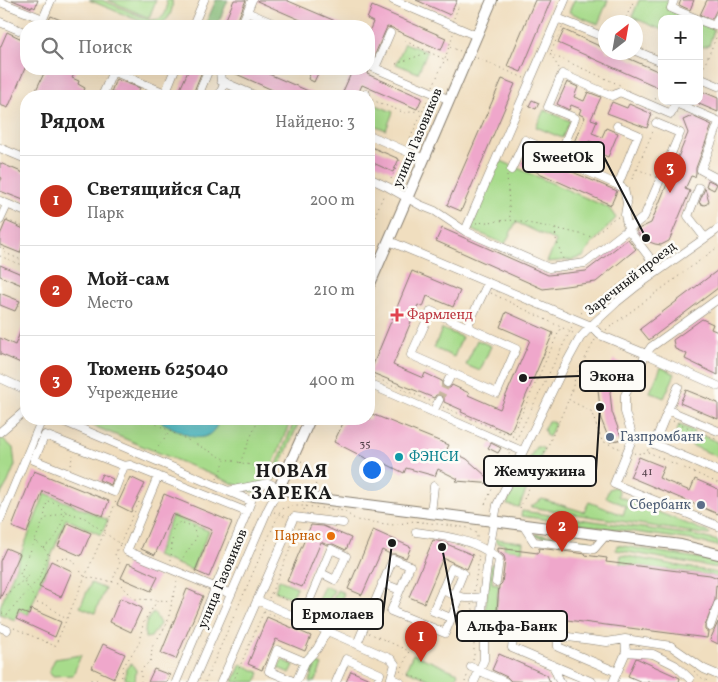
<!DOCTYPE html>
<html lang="ru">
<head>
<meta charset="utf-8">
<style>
	body { margin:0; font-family:Vollkorn,serif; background:#f6f6f6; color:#222 }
	.controls { position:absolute; right:15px; top:15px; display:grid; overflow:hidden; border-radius:10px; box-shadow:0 5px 20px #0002 }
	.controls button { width:45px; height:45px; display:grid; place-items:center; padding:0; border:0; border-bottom:1px solid #e0e0e0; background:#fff; color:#222; font:25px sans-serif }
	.compass { position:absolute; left:598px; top:15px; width:45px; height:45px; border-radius:50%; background:#fff; box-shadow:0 5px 20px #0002; rotate:31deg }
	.you { position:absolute; left:371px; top:469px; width:18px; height:18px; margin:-12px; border:4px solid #fff; border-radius:50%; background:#1a73e8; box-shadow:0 0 0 8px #1a73e833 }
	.badge { display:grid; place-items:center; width:32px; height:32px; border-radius:50%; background:#c8321e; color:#fff; font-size:16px; font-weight:700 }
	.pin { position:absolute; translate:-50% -41px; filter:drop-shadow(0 1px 2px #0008) }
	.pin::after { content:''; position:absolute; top:26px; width:18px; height:15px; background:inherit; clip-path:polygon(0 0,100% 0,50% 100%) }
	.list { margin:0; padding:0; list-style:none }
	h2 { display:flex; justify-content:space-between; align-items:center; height:65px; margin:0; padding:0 20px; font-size:21px }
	h2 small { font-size:16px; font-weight:400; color:#767676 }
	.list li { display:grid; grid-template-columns:32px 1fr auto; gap:15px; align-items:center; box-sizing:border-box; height:90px; padding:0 20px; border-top:1px solid #e0e0e0 }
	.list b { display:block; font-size:19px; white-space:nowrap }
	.list p { margin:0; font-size:16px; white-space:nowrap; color:#767676 }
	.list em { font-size:16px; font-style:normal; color:#767676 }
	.icon { flex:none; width:28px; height:28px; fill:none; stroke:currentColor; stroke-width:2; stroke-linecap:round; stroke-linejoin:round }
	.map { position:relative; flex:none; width:718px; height:682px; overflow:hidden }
	.search { position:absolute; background:#fff; box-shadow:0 5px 20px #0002; left:20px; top:20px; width:355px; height:55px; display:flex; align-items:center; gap:12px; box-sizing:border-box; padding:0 18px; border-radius:20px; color:#767676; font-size:19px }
	.panel { position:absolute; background:#fff; box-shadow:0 5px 20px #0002; left:20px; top:90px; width:355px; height:335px; border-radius:20px }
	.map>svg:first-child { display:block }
</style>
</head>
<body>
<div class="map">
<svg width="718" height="682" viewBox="0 0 718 682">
	<rect width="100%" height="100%" fill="#fdfcf7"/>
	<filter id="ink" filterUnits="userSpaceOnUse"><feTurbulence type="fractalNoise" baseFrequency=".02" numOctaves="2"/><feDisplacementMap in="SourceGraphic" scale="10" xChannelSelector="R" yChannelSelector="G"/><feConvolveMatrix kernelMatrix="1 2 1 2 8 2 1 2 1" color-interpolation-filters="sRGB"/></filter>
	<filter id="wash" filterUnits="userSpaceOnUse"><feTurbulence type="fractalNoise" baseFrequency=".0096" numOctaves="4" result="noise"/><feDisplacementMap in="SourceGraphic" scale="20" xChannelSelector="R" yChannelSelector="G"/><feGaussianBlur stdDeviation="1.12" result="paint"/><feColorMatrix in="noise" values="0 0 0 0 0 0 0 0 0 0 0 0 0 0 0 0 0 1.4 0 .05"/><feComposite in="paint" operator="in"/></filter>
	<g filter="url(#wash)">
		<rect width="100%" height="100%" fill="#f0debf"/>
		<!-- green -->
		<path fill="#a7db8b" stroke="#627c54" d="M 89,0 L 102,0 L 150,20 C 163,21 169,12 166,0 L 172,0 C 174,15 165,27 149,25 Z
			M 108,0 L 156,0 L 149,18 Z
			M 574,0 L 608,0 L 598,24 L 569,12 Z
			M 639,0 L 671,0 L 667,9 L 689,19 L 662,19 L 662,30 L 632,17 Z
			M 699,23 L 714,30 L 709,45 L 702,47 L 699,46 Z
			M 405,43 L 427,52 L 418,73 L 396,64 Z
			M 376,105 L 393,112 L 386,130 L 369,123 Z
			M 544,110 L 570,121 L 562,138 L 536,127 Z
			M 499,160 L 609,208 L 616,218 L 591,245 L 583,257 L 570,260 L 547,262 L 556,241 L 516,222 L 505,244 L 470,229 Z
			M 442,329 L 462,337 L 454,357 L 434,348 Z
			M 477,340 L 491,346 L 480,371 L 466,365 Z
			M 661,367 L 675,374 L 664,398 L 650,392 Z
			M 77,419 L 291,419 L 261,495 Z
			M 295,419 L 300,419 L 274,481 L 274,472 Z
			M 548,421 L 551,421 L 555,424 L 549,437 L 546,435 L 544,429 Z
			M 679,425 L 694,431 L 688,444 L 674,438 Z
			M 696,433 L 718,442 L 718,457 L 691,445 Z
			M 2,438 L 13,448 L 15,465 L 8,482 L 0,496 L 0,439 Z
			M 536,447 L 540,447 L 544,449 L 519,507 L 507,505 L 509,499 L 534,450 Z
			M 614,487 L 617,488 L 619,492 L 618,496 L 710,533 L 709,535 L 530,507 L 542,499 L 584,512 L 589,502 L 623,515 L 626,506 L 606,497 L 609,489 Z
			M 45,493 L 108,520 L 101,535 L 66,519 L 28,615 L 19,611 L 15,620 L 0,614 L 0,607 Z
			M 522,511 L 693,535 L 718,541 L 718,546 L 691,540 L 521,516 Z
			M 172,516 L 209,531 L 192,570 L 156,556 Z
			M 536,534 L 591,541 L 591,543 L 535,536 Z
			M 495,539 L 523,542 L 522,551 L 504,549 L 505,544 L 497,543 L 495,541 Z
			M 617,545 L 716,561 L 718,562 L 718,568 L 616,550 Z
			M 621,555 L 718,573 L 718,578 L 710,575 L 620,564 Z
			M 491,564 L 494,564 L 492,583 L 499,584 L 494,624 C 487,621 487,619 485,612 Z
			M 279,580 L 297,587 L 292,598 L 275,591 Z
			M 91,583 L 105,589 L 95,613 L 80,607 Z
			M 324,586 L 334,590 L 325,610 L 315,606 Z
			M 337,590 L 344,593 L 339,606 L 348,610 L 344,618 L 328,611 Z
			M 154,612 L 160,624 L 151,637 L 145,638 C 145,625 145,621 154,612 Z
			M 318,650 L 320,652 L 311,674 L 303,671 Z
			M 413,654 L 458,673 L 454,682 L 435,682 L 406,670 Z
			M 81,655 L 73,675 L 52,676 L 49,672 L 55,659 Z
			M 282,660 L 294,665 L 290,673 L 278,668 Z
			M 131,663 L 136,670 L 135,682 L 125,679 L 126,669 Z
			M 317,663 L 322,665 L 315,682 L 309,682 Z
			M 241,664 L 260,673 L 256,682 L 233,682 Z"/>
		<!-- forest -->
		<path fill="#85bb77" stroke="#506c4a" d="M 216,0 L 228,0 L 217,26 L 205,26 Z"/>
		<!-- water -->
		<path fill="#4ab9c1" stroke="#336a6e" d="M 160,419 L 220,419 C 207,452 184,433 163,423 Z"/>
		<g id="blocks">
			<!-- building -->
			<path fill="#efa7cb" d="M 12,0 L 38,0 L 35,8 L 32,6 L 32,8 Z
				M 234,0 L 246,0 L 235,26 L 223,26 Z
				M 258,0 L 286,0 L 347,26 L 314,26 L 257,1 Z
				M 416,0 L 457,0 L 450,15 Z
				M 535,0 L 551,0 L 521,72 L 507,66 Z
				M 681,0 L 694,0 L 690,10 L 679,5 Z
				M 707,0 L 718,0 L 718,7 L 712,19 L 700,15 Z
				M 372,6 L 446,38 L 441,50 L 395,30 L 393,28 L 387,27 L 372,61 L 369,61 L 369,32 L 373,22 L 367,19 Z
				M 51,16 L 75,26 L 46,26 Z
				M 564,30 L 606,49 L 606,52 L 614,52 L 662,73 L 662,89 L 558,43 Z
				M 7,32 L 26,41 L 26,66 L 8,108 L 0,105 L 0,48 Z
				M 46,69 L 77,69 L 72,78 L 79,81 L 78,84 L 85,88 L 82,96 L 37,96 L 37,88 Z
				M 189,69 L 203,69 L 192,96 L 177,96 Z
				M 225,69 L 257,69 L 320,96 L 286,96 Z
				M 312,69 L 320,69 L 314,82 L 308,79 Z
				M 353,69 L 365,69 L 368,71 L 367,74 L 422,98 L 417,109 L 362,85 L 357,96 L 341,96 Z
				M 116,79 L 140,88 L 136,96 L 122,96 L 111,92 Z
				M 502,79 L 515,84 L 461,211 L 447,205 Z
				M 567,82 L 578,87 L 574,97 L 584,101 L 588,92 L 601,97 L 591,119 L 597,121 L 592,133 L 602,137 L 606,128 L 618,133 L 608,157 L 596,152 L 599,145 L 589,141 L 586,147 L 574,142 L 585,117 L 579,114 L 581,109 L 571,105 L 569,110 L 557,104 Z
				M 699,90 L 718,98 L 718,112 L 699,104 Z
				M 532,100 L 539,103 L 536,109 L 529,106 Z
				M 612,102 L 627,108 L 629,104 L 652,114 L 647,128 L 607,113 Z
				M 692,116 L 712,125 L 696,168 L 696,173 L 695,177 L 691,176 L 685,189 L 690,191 L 669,241 L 661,245 L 655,244 L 642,239 L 636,230 L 651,223 L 688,133 L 683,120 Z
				M 369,146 L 399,159 L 393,172 L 369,161 Z
				M 529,148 L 539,153 L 541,155 L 540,158 L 617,191 L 611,205 L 521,165 Z
				M 0,163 L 26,174 L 26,201 L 0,191 L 0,182 L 2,178 L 0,177 Z
				M 708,180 L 717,184 L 714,190 L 706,186 Z
				M 705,188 L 709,201 L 707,204 L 704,205 L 699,203 Z
				M 6,221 L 26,230 L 26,238 L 20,253 L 0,245 L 0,235 Z
				M 442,228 L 548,275 L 586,271 L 628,239 L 636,249 L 596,282 L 543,289 L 436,241 Z
				M 0,265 L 26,276 L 26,282 L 24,286 L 0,276 Z
				M 718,270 L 718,288 L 649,340 L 640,329 Z
				M 412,271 L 460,291 L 453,307 L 427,296 L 423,307 L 418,305 L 393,365 L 423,378 L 425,373 L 442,381 L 442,386 L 445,388 L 450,388 L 452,385 L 469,393 L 468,395 L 500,409 L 530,340 L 500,327 L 506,312 L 553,333 L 510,433 L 461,412 L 462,410 L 444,402 L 444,397 L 441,395 L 436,395 L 434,398 L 370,372 Z
				M 0,293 L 20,301 L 15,311 L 0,305 Z
				M 26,318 L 26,356 L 23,364 L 0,354 L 0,338 L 15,345 Z
				M 702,319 L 713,324 L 711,329 L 718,332 L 718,375 L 685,359 L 687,354 L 675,349 L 673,340 Z
				M 614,359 L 625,365 L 610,392 L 612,412 L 622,439 L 610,442 L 601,419 L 598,389 Z
				M 686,390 L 718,403 L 718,419 L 680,403 Z
				M 372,414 L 449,445 L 447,449 L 467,459 L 495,484 L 456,481 L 458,479 L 438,469 L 435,476 L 406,468 L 404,473 L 384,463 L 383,467 L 334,442 L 345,419 L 370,419 Z
				M 491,443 L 501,448 L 498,453 L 488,448 Z
				M 639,457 L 664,467 L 659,478 L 690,491 L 695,479 L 718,489 L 718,514 L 630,477 Z
				M 34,471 L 109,501 L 103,516 L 43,491 L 27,533 L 12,527 Z
				M 102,474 L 113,479 L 111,485 L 99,480 Z
				M 130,477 L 145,484 L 131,512 L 117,505 Z
				M 164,494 L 232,522 L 209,577 L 195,571 L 212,530 L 172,514 L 155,555 L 141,549 Z
				M 68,523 L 91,533 L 81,556 L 58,546 Z
				M 311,525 L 323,526 L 351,538 L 346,550 L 333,544 L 327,545 L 321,542 L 302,587 L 287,581 Z
				M 373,530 L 411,547 L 406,558 L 395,554 L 390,554 L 382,550 L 362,595 L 348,589 Z
				M 433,540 L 442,542 L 473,555 L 467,569 L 443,558 L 424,603 L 409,597 Z
				M 6,548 L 20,554 L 0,599 L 0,561 Z
				M 498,548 L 538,553 L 539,548 L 586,554 L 585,555 L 607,558 L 606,562 L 710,575 L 718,578 L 718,586 L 716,585 L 715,600 L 705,626 L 705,630 L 708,632 L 707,638 L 497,611 L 499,586 L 502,583 L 505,560 L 504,556 L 498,551 Z
				M 51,561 L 72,571 L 61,597 L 39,587 Z
				M 128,563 L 158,577 L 151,591 L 121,578 Z
				M 187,589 L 203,596 L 176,659 L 161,653 Z
				M 120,598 L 142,608 L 131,632 L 110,622 Z
				M 31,609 L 61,622 L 55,637 L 16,619 L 19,611 L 29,615 Z
				M 267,617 L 311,636 L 305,651 L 276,639 L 262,670 L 248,664 Z
				M 718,622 L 718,644 L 710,640 Z
				M 103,644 L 125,654 L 114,678 L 92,668 Z
				M 499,654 L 547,675 L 550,682 L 511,681 L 507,677 L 492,670 Z
				M 636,658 L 680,678 L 679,682 L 642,682 L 628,676 Z
				M 154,669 L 170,675 L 167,682 L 148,682 Z
				M 351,671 L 372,680 L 371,682 L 346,682 Z"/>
		</g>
	</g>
	<g filter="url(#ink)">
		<use href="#blocks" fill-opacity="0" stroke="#867d6e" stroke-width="1"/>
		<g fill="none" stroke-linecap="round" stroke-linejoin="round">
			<!-- minor-tunnel -->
			<path stroke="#c6b79e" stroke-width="8" stroke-dasharray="8 4" stroke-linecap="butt" d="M 439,400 L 447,383"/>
			<defs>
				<path id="minor" d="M 393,0 L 477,36
					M 674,0 L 671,8 L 697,19
					M 0,2 L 43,19
					M 247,12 L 279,26
					M 557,18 L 606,38
					M 699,20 L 715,26 L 718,18
					M 0,22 L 26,33
					M 40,26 L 51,0
					M 193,26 L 204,0
					M 241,26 L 252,0
					M 636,51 L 662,62
					M 370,66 L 450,100
					M 375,68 L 390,33
					M 108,69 L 165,93
					M 220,71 L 221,81 L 256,96
					M 699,78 L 718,86
					M 102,96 L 113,71
					M 164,96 L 175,69
					M 198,96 L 209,69
					M 219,96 L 225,82
					M 365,96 L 366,94
					M 676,103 L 718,121
					M 718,125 L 701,170 L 718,179
					M 617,126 L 638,135 L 618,185
					M 369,135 L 424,159
					M 566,140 L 575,118 L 548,107 L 562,74 L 612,96 L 620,92 L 671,114 L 676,101
					M 0,148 L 26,159
					M 511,170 L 525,140 L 543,148 L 547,153 L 618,185 L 624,189 L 627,203 L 625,215 L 628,229 L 659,270
					M 369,178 L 388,187 L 420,205 L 435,211 L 465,231 L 549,268 L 585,263 L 644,217 L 680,133 L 656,123
					M 699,188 L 688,216 L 705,238
					M 0,201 L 26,212
					M 0,220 L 7,205
					M 465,231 L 565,0
					M 389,241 L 591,326 L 600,335 L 646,354 L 651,347 L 718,299
					M 467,327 L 488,283
					M 0,378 L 26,390
					M 447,383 L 452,373 L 497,393 L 516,349 L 431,311 L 411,355 L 452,373
					M 369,384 L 522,451
					M 718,386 L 646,354 L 625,395 L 625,412 L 633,437 L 614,484 L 718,526
					M 678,387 L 668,410 L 718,431
					M 668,410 L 654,444 L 718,471
					M 433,412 L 439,400
					M 58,419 L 228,491 L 268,483 L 279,488 L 268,509 L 193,682
					M 0,432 L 26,410
					M 124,466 L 114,492 L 34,460 L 45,435 L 124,466 L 130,465 L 247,512 L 251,501 L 228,491
					M 158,476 L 127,551 L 231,594
					M 431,513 L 434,486
					M 0,520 L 42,419
					M 523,525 L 534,542 L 594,549 L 606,535
					M 416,532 C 446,536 474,539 499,559 L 496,582
					M 400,590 L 391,611 L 445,633 L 460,597
					M 442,590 C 460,597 463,600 483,597
					M 257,600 L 391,659 L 395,664 L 391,678 L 400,682
					M 451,618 L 433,611 L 452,568 L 463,573 L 454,595
					M 301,620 C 311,597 321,573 331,549 L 346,556 L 335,580 L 321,573
					M 0,627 L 7,630
					M 710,627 L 718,604
					M 484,628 L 514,630 L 607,642 L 625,639 L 671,646 L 704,669 L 718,675
					M 514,630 L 512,648 L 592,682
					M 558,636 L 558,647 L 617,672
					M 357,644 L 393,559 L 410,566 L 400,590 L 382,583
					M 626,652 L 653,654 L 675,665 L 690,679
					M 553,665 L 560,682
					M 471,667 L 505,682
					M 176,682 L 247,512
					M 221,682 L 294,517 L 343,523
					M 295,682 L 269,671 L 277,650 L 305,662
					M 296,682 L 305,662 L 317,649 L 327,631
					M 336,682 L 346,659 L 380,674 L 377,682
					M 474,682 L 484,660 L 484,628 L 482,613 L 483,597 L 489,551 L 497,505 L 563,369 L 580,338 L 591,326 L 617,302 L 637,286 L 718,229
					M 613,682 L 626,652 L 625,639"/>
				<path id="major" d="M 369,286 L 424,159 L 492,0
					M 310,419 L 279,488 L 313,498 L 681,545 L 718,554"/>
			</defs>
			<!-- minor casing -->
			<use href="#minor" stroke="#867d6e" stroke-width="9"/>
			<!-- major casing -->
			<use href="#major" stroke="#867d6e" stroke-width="12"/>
			<!-- path -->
			<path stroke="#867d6e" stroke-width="1" stroke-dasharray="1 4" stroke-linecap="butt" d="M 454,18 L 461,0
				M 284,21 L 297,26
				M 624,22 L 634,0
				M 405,41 L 429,52
				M 450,47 L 460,51
				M 550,54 L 620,85
				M 477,58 L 524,78
				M 396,64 L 429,52 L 448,61
				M 559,68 L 550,54 L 562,27
				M 702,71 L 718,33
				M 433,86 L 445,59 L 453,34
				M 655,99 L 662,97
				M 372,100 L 405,113 L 422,110
				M 408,143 L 428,99
				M 637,169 L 654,176
				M 507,176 L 510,219
				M 391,179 L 401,158
				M 632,179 L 654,129
				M 7,220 L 26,228
				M 476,223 L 510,220 L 555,228 L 592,237 L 613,219 L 618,217
				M 555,229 L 556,239 L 563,259
				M 369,230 L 384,194
				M 25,245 L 22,250 L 26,252
				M 0,247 L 4,248 L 3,252 L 26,262
				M 24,254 L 26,249
				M 0,256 L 26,267
				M 25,260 L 26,256
				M 491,293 L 575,334
				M 581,313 L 626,279 L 632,271 L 642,262
				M 606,330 L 718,247
				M 595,340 L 576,375 L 569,400 L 591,411 L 602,441 L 621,449
				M 369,375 L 430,401
				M 443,407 L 517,438
				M 148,419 L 154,423 L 225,459 L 272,470
				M 673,421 L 718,440
				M 512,435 L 561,327
				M 516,440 L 572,327
				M 155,451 L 169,432
				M 279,451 L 284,453
				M 648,452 L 718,483
				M 634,453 L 636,454 L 647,452 L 648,449
				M 301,461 L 308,464
				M 240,463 L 251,436 L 259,419
				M 70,465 L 73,455
				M 217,479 L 225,460
				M 315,490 L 316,481
				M 485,504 L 510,452
				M 520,508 L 568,401
				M 304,510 L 305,506 L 344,511 L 356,520 L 394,525 L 414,521 L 469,528 L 477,534 L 477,538
				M 274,512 L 286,517
				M 35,541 L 20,574 L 37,603 L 47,605 L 66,619
				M 120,544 L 139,502
				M 43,548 L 56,537 L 66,512 L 57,503 L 47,501 L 44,518
				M 49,554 L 54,559 L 70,558 L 85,577 L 119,583 L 135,599 L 157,600
				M 171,560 L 173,527 L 180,522 L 192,526 L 197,537 L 178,565
				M 112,582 L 120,562 L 115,555 L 118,547
				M 474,591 L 479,557 L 477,554
				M 272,593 L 300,606
				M 5,595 L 29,576
				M 269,598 L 300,526
				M 471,604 L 474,612 L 474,632 L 477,632
				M 313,611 L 356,628
				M 264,612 L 279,618
				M 2,613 L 7,615 L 41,576 L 48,553 L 35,540 L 44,519 L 66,512 L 85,518 L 120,544 L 119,547 L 121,548
				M 14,628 L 55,646 L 104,533 L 116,501
				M 369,633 L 409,651 L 402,668
				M 473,660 L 474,656 L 474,632
				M 400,671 L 426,682
				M 694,671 L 703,679 L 710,682
				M 66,681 L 98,680 L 100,682
				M 121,682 L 123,667 L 138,645 L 144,621 L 158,600 L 172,601 L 177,584 L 176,579
				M 141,682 L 141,670 L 151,660 L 152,647 L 167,624 L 172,602
				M 205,682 L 281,509 L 293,506 L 305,506
				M 233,682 L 264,611
				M 465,682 L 468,673"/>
			<!-- minor -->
			<use href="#minor" stroke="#fff" stroke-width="8"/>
			<!-- major -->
			<use href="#major" stroke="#fff" stroke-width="10"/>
		</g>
	</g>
	<!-- markers -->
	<path fill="#e0444e" stroke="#fdfcf7" stroke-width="2" d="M394.5 307.5h5v5h5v5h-5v5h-5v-5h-5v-5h5z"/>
	<g fill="#5c6f8a" stroke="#fdfcf7" stroke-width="2">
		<circle cx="610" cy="437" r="5"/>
		<circle cx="701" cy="505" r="5"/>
	</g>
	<circle fill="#0f9aa8" stroke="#fdfcf7" stroke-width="2" cx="399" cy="457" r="5"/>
	<circle fill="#e8710a" stroke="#fdfcf7" stroke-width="2" cx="331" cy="536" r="5"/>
	<g text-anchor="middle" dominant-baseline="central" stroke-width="5" stroke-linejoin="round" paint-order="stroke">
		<!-- number labels -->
		<g font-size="11" fill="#513f48">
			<text x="365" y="444">35</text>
			<text x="647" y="472">41</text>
		</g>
		<!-- street labels -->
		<g font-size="14" fill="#1c1c1c" stroke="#fdfcf7">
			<text transform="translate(418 138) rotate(-67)">улица Газовиков</text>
			<text transform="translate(631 279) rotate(-38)">Заречный проезд</text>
			<text transform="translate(223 579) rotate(-67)">улица Газовиков</text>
		</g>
		<!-- health labels -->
		<g font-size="14" fill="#be3a42" stroke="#fdfcf7" text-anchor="start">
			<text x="407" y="315">Фармленд</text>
		</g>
		<!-- service labels -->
		<g font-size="14" fill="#4e5e75" stroke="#fdfcf7" text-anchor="start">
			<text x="620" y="437">Газпромбанк</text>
			<text x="691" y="505" text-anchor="end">Сбербанк</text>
		</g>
		<!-- culture labels -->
		<g font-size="14" fill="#0d838f" stroke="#fdfcf7" text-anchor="start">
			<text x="409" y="457">ФЭНСИ</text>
		</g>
		<!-- food labels -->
		<g font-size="14" fill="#c56008" stroke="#fdfcf7" text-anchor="end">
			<text x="321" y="536">Парнас</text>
		</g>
		<!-- district labels -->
		<g font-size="19" font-weight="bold" letter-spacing="1" fill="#1c1c1c" stroke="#fdfcf7">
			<text x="292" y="472">НОВАЯ<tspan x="292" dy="22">ЗАРЕКА</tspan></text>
		</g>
	</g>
	<!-- callouts -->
	<path fill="none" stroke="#1c1c1c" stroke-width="2" d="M646 238L604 157M523 378L580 376M600 407L596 471M392 543L383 614M442 547L457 626"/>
	<g fill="#1c1c1c" stroke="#fdfcf7" stroke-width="2">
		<circle cx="646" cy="238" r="5"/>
		<circle cx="523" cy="378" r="5"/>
		<circle cx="600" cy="407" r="5"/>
		<circle cx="392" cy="543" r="5"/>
		<circle cx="442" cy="547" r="5"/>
	</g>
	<g fill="#fdfcf7" stroke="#1c1c1c" stroke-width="2">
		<rect x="523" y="142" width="81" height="30" rx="5"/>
		<rect x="580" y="361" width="65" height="30" rx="5"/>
		<rect x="484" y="456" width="112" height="30" rx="5"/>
		<rect x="292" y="599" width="91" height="30" rx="5"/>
		<rect x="457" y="611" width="110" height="30" rx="5"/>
	</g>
	<g font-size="15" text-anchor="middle" font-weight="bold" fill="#1c1c1c">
		<text x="563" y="162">SweetOk</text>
		<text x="612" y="381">Экона</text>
		<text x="540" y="476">Жемчужина</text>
		<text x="338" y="619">Ермолаев</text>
		<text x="512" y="631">Альфа-Банк</text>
	</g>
</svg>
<div class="controls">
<button>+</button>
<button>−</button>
</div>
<svg class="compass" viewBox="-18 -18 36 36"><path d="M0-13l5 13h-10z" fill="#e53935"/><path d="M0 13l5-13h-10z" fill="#767676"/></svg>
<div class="you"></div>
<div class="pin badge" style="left:421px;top:662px">1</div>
<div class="pin badge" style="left:562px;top:552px">2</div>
<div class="pin badge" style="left:670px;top:193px">3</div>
<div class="search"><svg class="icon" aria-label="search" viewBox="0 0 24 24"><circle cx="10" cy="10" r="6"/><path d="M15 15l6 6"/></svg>Поиск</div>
<section class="panel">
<h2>Рядом<small>Найдено: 3</small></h2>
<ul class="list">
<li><span class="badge">1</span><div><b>Светящийся Сад</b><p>Парк</p></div><em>200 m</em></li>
<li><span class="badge">2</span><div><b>Мой-сам</b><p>Место</p></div><em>210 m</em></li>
<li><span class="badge">3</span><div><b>Тюмень 625040</b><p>Учреждение</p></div><em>400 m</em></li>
</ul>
</section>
</div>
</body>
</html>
